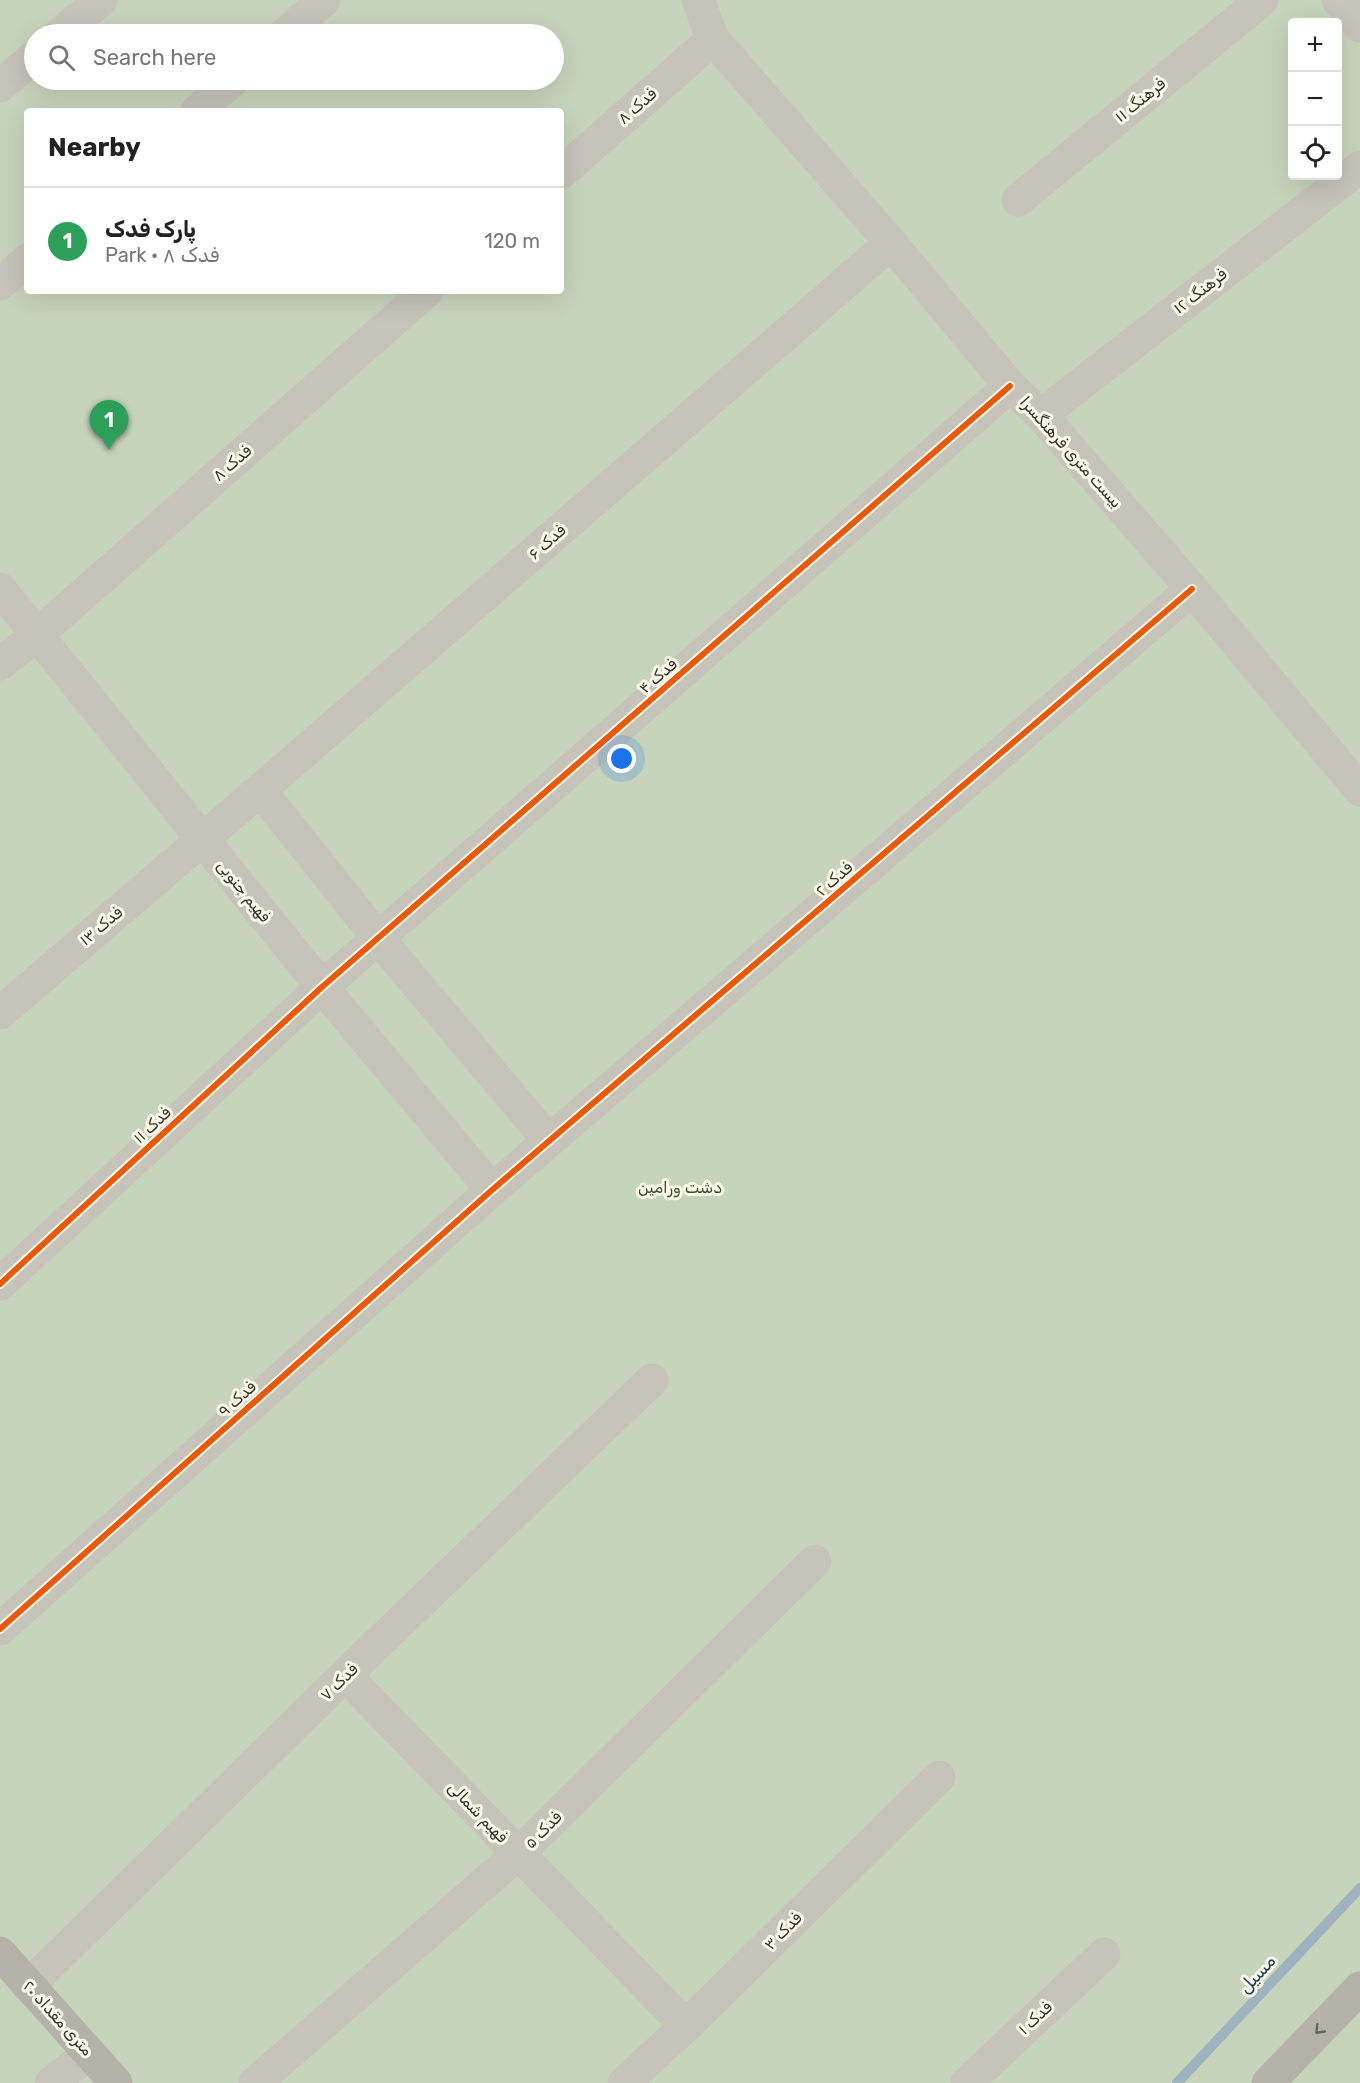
<!DOCTYPE html>
<html lang="en">
<head>
<meta charset="utf-8">
<style>
	body { margin:0; font-family:Rubik,Vazirmatn,sans-serif; background:#f2f2f2; color:#222 }
	.controls { position:absolute; right:18px; top:18px; display:grid; overflow:hidden; border-radius:6px; box-shadow:0 6px 24px #0002 }
	.controls button { width:54px; height:54px; display:grid; place-items:center; padding:0; border:0; border-bottom:2px solid #e0e0e0; background:#fff; color:#222; font:30px sans-serif }
	.you { position:absolute; left:622px; top:759px; width:21px; height:21px; margin:-15px; border:4px solid #fff; border-radius:50%; background:#1a73e8; box-shadow:0 0 0 9px #1a73e833 }
	.badge { display:grid; place-items:center; width:39px; height:39px; border-radius:50%; background:#77736a; color:#fff; font-size:20px; font-weight:700 }
	.pin { position:absolute; translate:-50% -50px; filter:drop-shadow(0 2px 3px #0008) }
	.pin::after { content:''; position:absolute; top:32px; width:21px; height:18px; background:inherit; clip-path:polygon(0 0,100% 0,50% 100%) }
	.list { margin:0; padding:0; list-style:none }
	h2 { display:flex; justify-content:space-between; align-items:center; height:78px; margin:0; padding:0 24px; font-size:26px }
	h2 small { font-size:20px; font-weight:400; color:#767676 }
	.list li { display:grid; grid-template-columns:39px 1fr auto; gap:18px; align-items:center; box-sizing:border-box; height:108px; padding:0 24px; border-top:2px solid #e0e0e0 }
	.list b { display:block; font-size:22px; white-space:nowrap }
	.list p { margin:0; font-size:20px; white-space:nowrap; color:#767676 }
	.list em { font-size:20px; font-style:normal; color:#767676 }
	.icon { flex:none; width:33px; height:33px; fill:none; stroke:currentColor; stroke-width:2; stroke-linecap:round; stroke-linejoin:round }
	.map { position:relative; flex:none; width:1360px; height:2083px; overflow:hidden }
	.search { position:absolute; background:#fff; box-shadow:0 6px 24px #0002; left:24px; top:24px; width:540px; height:66px; display:flex; align-items:center; gap:15px; box-sizing:border-box; padding:0 21px; border-radius:33px; color:#767676; font-size:22px }
	.panel { position:absolute; background:#fff; box-shadow:0 6px 24px #0002; left:24px; top:108px; width:540px; height:186px; border-radius:6px }
	.map>svg:first-child { display:block }
</style>
</head>
<body>
<div class="map">
<svg width="1360" height="2083" viewBox="0 0 1360 2083">
	<rect width="100%" height="100%" fill="#edece2"/>
	<!-- green -->
	<path fill="#c7d4bc" fill-rule="evenodd" d="M 0,0 L 1360,0 L 1360,2083 L 0,2083 ZM 1292,22 L 1338,22 L 1338,176 L 1292,176 ZM 34,34 L 554,34 L 554,80 L 34,80 ZM 27,111 L 561,111 L 561,291 L 27,291 Z"/>
	<g fill="none" stroke-linecap="round" stroke-linejoin="round">
		<!-- stream -->
		<path stroke="#9fb3be" stroke-width="10" d="M 1177,2083 L 1360,1888"/>
		<!-- minor -->
		<path stroke="#c6c3ba" stroke-width="33" d="M 698,0 L 713,39 L 891,243 L 1010,386 L 1041,415 L 1192,589 L 1360,790
			M 1338,0 L 1360,26
			M 60,34 L 101,0
			M 285,34 L 324,0
			M 0,86 L 34,57
			M 197,111 L 233,80
			M 561,173 L 713,39
			M 1018,200 L 1262,0
			M 0,284 L 27,260
			M 1041,415 L 1360,167
			M 0,589 L 322,987 L 492,1190
			M 0,664 L 37,635 L 427,291
			M 260,790 L 378,938 L 549,1141
			M 0,1013 L 260,790 L 891,243
			M 0,1284 L 322,987 L 1010,386
			M 0,1629 L 492,1190 L 1192,589
			M 345,1675 L 686,2026
			M 28,1986 L 345,1675 L 652,1380
			M 51,2083 L 90,2053
			M 255,2083 L 518,1854 L 815,1561
			M 624,2083 L 686,2026 L 939,1777
			M 967,2083 L 1104,1954"/>
		<!-- major -->
		<path stroke="#b5b2a9" stroke-width="33" d="M 0,1953 L 116,2083
			M 1268,2083 L 1360,1988"/>
		<defs>
			<path id="cycleway" d="M 0,1284 L 322,987 L 1010,386
				M 0,1629 L 492,1190 L 1192,589"/>
		</defs>
		<!-- cycleway casing -->
		<use href="#cycleway" stroke="#f9f8e9" stroke-width="10"/>
		<!-- cycleway -->
		<use href="#cycleway" stroke="#e8590c" stroke-width="6"/>
	</g>
	<!-- one-way arrows -->
	<defs><path id="oneway-chevron" d="M-2-3.5L2.5 0L-2 3.5" fill="none" stroke-width="1.6" stroke-linecap="round" stroke-linejoin="round" transform="scale(1.5)"/></defs>
	<use stroke="#69655c" href="#oneway-chevron" transform="translate(1319 2030) rotate(134)"/>
	<g text-anchor="middle" dominant-baseline="central" stroke-width="6" stroke-linejoin="round" paint-order="stroke">
		<!-- street labels -->
		<g font-size="16" fill="#373229" stroke="#f9f8e9">
			<text transform="translate(1140 100) rotate(-39)">فرهنگ ۱۱</text>
			<text transform="translate(637 106) rotate(-41)">فدک ۸</text>
			<text transform="translate(1200 291) rotate(-38)">فرهنگ ۱۲</text>
			<text transform="translate(1071 452) rotate(48)">بیست متری فرهنگسرا</text>
			<text transform="translate(232 463) rotate(-41)">فدک ۸</text>
			<text transform="translate(547 542) rotate(-41)">فدک ۶</text>
			<text transform="translate(658 676) rotate(-41)">فدک ۴</text>
			<text transform="translate(834 879) rotate(-41)">فدک ۲</text>
			<text transform="translate(244 891) rotate(51)">فهیم جنوبی</text>
			<text transform="translate(101 926) rotate(-40)">فدک ۱۳</text>
			<text transform="translate(152 1125) rotate(-43)">فدک ۱۱</text>
			<text transform="translate(237 1399) rotate(-42)">فدک ۹</text>
			<text transform="translate(339 1682) rotate(-44)">فدک ۷</text>
			<text transform="translate(478 1812) rotate(46)">فهیم شمالی</text>
			<text transform="translate(543 1830) rotate(-45)">فدک ۵</text>
			<text transform="translate(783 1931) rotate(-45)">فدک ۳</text>
			<text transform="translate(58 2018) rotate(48)">۲۰ متری مقداد</text>
			<text transform="translate(1035 2018) rotate(-43)">فدک ۱</text>
		</g>
		<!-- park labels -->
		<g font-size="16" fill="#38542d" stroke="#f9f8e9">
			<text x="680" y="1187">دشت ورامین</text>
		</g>
		<!-- water labels -->
		<g font-size="18" font-style="italic" fill="#1f4057" stroke="#f9f8e9">
			<text transform="translate(1257 1974) rotate(-47)">مسیل</text>
		</g>
	</g>
</svg>
<div class="controls">
<button>+</button>
<button>−</button>
<button><svg class="icon" aria-label="locate" viewBox="0 0 24 24"><circle cx="12" cy="12" r="6"/><path d="M12 2v4M12 18v4M2 12h4M18 12h4"/></svg></button>
</div>
<div class="you"></div>
<div class="pin badge" style="left:109px;top:450px;background:#2e9e5b">1</div>
<div class="search"><svg class="icon" aria-label="search" viewBox="0 0 24 24"><circle cx="10" cy="10" r="6"/><path d="M15 15l6 6"/></svg>Search here</div>
<section class="panel">
<h2>Nearby<small></small></h2>
<ul class="list">
<li><span class="badge" style="background:#2e9e5b">1</span><div><b>پارک فدک</b><p>Park · فدک ۸</p></div><em>120 m</em></li>
</ul>
</section>
</div>
</body>
</html>
